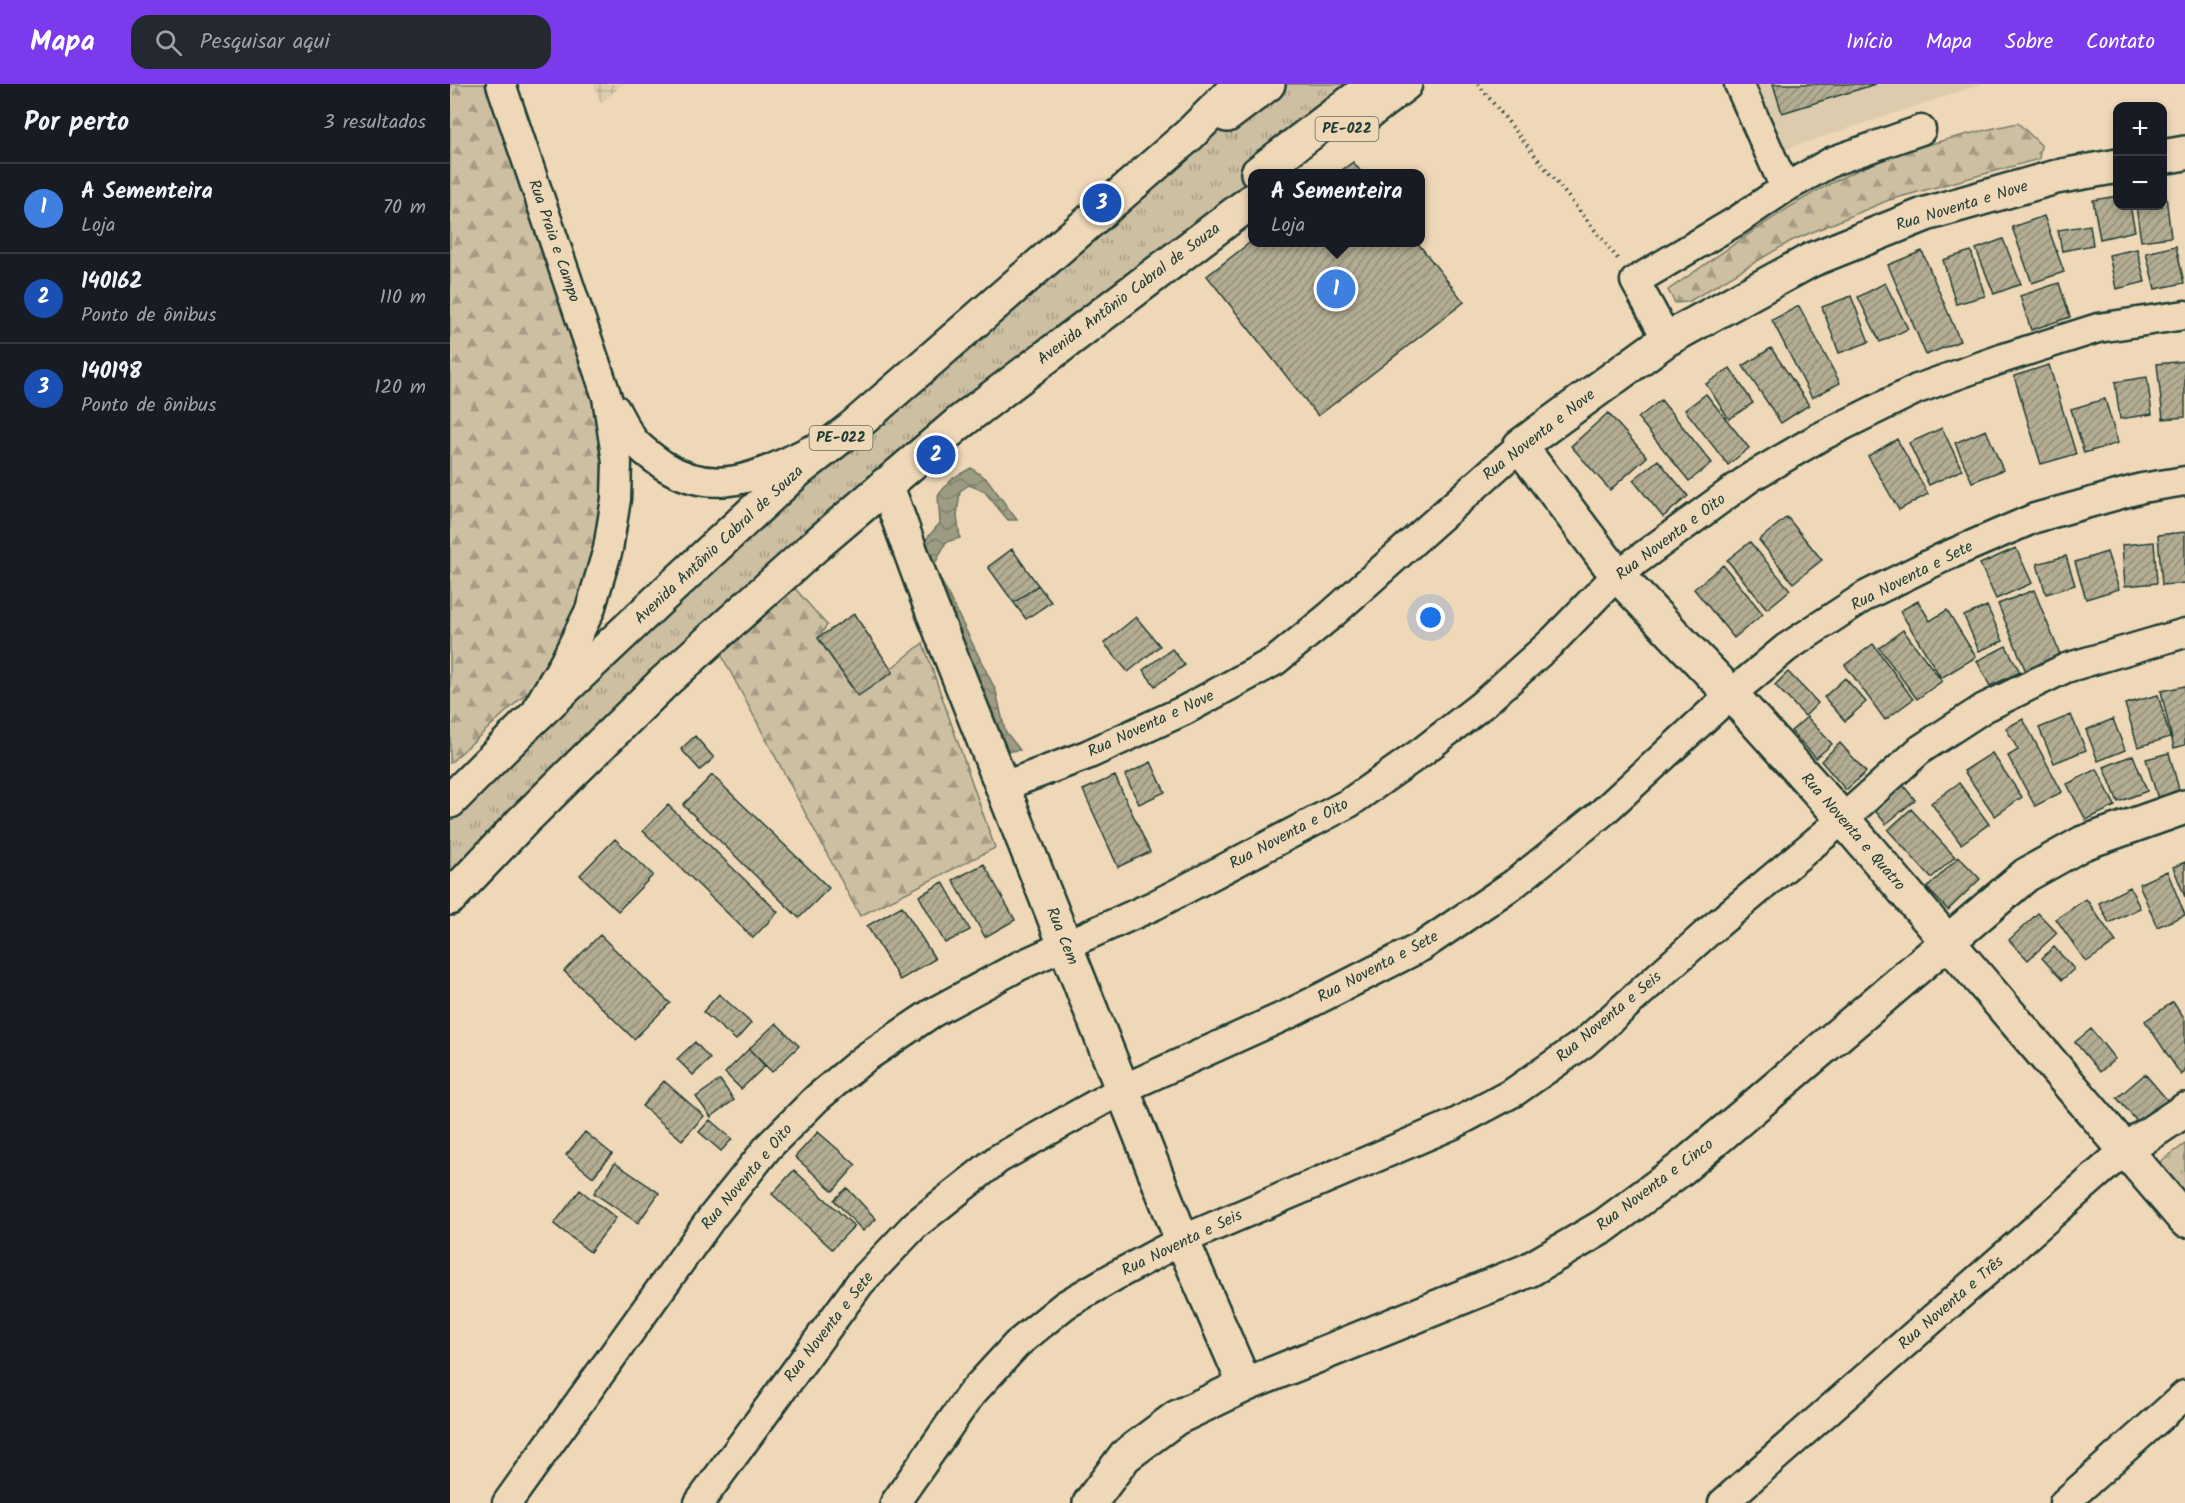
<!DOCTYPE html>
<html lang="pt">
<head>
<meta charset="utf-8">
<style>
	body { margin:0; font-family:Kalam,sans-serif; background:#242831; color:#f1f3f6 }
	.controls { position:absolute; right:18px; top:18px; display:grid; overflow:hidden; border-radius:12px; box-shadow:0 3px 9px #0003 }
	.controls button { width:54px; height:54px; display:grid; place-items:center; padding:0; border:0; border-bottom:2px solid #363941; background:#171b24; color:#f1f3f6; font:30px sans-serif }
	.you { position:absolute; left:981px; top:534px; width:21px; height:21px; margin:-15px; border:4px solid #fff; border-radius:50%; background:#1a73e8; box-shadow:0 0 0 9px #1a73e833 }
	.badge { display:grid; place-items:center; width:39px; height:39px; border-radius:50%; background:#7c3aed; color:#fff; font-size:20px; font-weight:700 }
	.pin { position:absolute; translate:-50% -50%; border:3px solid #fff; box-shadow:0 2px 6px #0006 }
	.popup { position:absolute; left:798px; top:85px; width:177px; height:78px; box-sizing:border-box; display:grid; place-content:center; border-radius:12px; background:#171b24; filter:drop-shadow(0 2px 4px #0005); font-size:20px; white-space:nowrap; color:#9ea1a6 }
	.popup b { font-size:22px; color:#f1f3f6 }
	.popup::after { content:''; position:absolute; left:50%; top:100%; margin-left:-12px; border:12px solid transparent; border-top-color:#171b24 }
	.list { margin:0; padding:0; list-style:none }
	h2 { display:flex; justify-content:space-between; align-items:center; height:78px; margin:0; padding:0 24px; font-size:26px }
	h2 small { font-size:20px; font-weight:400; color:#9ea1a6 }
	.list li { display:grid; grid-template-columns:39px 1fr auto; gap:18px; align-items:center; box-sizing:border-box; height:90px; padding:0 24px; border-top:2px solid #363941 }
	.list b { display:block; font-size:22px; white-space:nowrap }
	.list p { margin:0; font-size:20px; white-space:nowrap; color:#9ea1a6 }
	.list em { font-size:20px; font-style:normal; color:#9ea1a6 }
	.icon { flex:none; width:33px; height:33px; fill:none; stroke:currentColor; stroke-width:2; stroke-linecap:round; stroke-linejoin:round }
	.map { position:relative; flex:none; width:1735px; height:1419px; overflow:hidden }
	header { display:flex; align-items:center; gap:36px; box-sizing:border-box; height:84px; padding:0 30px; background:#7c3aed; color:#fff }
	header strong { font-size:28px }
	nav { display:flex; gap:33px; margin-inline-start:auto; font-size:21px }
	.search { width:420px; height:54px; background:#242831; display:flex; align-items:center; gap:15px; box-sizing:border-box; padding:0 21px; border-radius:18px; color:#9ea1a6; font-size:22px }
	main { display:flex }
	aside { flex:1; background:#171b24 }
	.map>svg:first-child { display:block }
</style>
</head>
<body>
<header>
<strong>Mapa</strong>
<div class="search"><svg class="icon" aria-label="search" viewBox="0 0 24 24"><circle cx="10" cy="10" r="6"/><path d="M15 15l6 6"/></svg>Pesquisar aqui</div>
<nav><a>Início</a><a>Mapa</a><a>Sobre</a><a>Contato</a></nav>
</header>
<main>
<aside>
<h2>Por perto<small>3 resultados</small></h2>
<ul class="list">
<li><span class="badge" style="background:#3f7fe0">1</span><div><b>A Sementeira</b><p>Loja</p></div><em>70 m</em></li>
<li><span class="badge" style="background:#1a4fb4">2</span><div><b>140162</b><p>Ponto de ônibus</p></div><em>110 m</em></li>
<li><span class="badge" style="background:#1a4fb4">3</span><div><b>140198</b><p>Ponto de ônibus</p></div><em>120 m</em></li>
</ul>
</aside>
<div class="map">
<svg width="1735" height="1419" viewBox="0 0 1735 1419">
	<defs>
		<pattern id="industrial-grid" width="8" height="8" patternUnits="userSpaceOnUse" patternTransform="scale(1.5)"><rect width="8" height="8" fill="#ddcbad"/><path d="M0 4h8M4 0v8" fill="none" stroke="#bdaf95"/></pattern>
		<pattern id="grass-tufts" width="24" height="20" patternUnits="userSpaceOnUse" patternTransform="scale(1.5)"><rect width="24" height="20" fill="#cdbfa2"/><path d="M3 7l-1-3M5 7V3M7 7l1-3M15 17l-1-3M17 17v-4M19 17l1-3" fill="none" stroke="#a69c85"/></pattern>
		<pattern id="forest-firs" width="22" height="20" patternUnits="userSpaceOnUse" patternTransform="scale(1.5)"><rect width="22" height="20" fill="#cdbfa2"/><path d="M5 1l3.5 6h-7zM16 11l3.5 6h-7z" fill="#a69c85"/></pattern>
		<pattern id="water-waves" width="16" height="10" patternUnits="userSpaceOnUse" patternTransform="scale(1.5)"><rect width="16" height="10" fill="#9d9b83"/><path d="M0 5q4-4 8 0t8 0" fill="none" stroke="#7f806c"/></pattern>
		<pattern id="building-hatch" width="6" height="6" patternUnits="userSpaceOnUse" patternTransform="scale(1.5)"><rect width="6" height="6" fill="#b4ad94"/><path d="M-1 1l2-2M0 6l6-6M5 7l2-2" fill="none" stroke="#928e7a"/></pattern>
	</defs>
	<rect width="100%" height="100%" fill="#efd8b8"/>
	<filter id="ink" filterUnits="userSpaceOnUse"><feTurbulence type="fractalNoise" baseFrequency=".0167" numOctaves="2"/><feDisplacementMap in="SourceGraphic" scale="12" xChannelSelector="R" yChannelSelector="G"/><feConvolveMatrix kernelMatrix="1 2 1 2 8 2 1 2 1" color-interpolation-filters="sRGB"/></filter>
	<g filter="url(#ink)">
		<!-- built -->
		<path fill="#ddcbad" d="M 1281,0 L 1532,0 L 1306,75 Z"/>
		<!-- industrial -->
		<path fill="url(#industrial-grid)" d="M 144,0 L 173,0 L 151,19 Z"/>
		<!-- grass -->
		<path fill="url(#grass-tufts)" stroke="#767e6b" stroke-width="1.5" d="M 802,0 L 931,0 L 802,109 L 366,462 L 0,820 L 0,720 Z
			M 1735,1060 L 1735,1110 L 1707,1080 Z"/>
		<!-- forest -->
		<path fill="url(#forest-firs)" stroke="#767e6b" stroke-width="1.5" d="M 0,0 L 47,0 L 154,305 L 156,457 L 104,584 L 0,679 Z
			M 1568,39 L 1591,61 L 1589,75 L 1439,116 L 1341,157 L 1238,218 L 1225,219 L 1218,206 C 1279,165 1348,111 1415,83 C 1465,62 1515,50 1568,39 Z
			M 335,493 L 377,541 L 368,554 L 407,612 L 473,559 L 545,764 L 410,832 L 265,559 Z"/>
		<!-- water -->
		<path fill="url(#water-waves)" stroke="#6b7563" stroke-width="1.5" d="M 521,384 L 537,395 L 567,436 L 558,436 L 534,407 L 519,401 L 510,407 L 507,432 L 510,454 L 496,458 L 484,482 L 546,607 L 555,647 L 570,666 L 556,668 L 472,460 L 490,439 L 488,411 L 503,394 Z"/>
		<!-- building -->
		<path fill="url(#building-hatch)" stroke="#1f3d34" stroke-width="1.5" d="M 1323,0 L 1426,0 L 1332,29 Z
			M 903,78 L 912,89 L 888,89 Z
			M 1668,112 L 1668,122 L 1680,122 L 1685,147 L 1650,155 L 1643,116 Z
			M 1716,112 L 1721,153 L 1691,157 L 1686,122 L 1712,122 L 1712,113 Z
			M 1594,132 L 1614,188 L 1582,199 L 1562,143 Z
			M 1640,141 L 1643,161 L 1612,167 L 1608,146 Z
			M 1553,155 L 1571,200 L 1544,210 L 1526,165 Z
			M 802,157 L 802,158 L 967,158 L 1014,218 L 868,332 L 757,192 Z
			M 1726,162 L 1734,199 L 1705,205 L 1696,169 Z
			M 1687,165 L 1695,198 L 1666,205 L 1659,171 Z
			M 1472,167 L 1510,257 L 1476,271 L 1438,181 Z
			M 1521,167 L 1535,212 L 1506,220 L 1493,176 Z
			M 1435,199 L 1458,245 L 1430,258 L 1408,213 Z
			M 1609,199 L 1620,233 L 1581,246 L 1570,212 Z
			M 1401,212 L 1419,258 L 1389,269 L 1372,223 Z
			M 1349,222 L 1390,299 L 1362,314 L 1322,236 Z
			M 1321,264 L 1359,321 L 1331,339 L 1293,282 Z
			M 1735,277 L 1735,333 L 1713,335 L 1707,280 Z
			M 1599,281 L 1626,370 L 1591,380 L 1564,292 Z
			M 1280,284 L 1303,319 L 1279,335 L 1256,300 Z
			M 1697,293 L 1702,330 L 1670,335 L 1665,298 Z
			M 1256,310 L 1299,364 L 1278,381 L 1235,326 Z
			M 1655,315 L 1668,359 L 1634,369 L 1621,325 Z
			M 1211,316 L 1262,379 L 1239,397 L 1188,334 Z
			M 1158,329 L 1197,373 L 1160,406 L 1121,362 Z
			M 1492,344 L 1512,386 L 1479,401 L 1459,359 Z
			M 1536,346 L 1553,386 L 1522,398 L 1505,359 Z
			M 1447,355 L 1478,410 L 1449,426 L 1418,372 Z
			M 1208,376 L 1238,412 L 1213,433 L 1183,396 Z
			M 1337,433 L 1372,476 L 1343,499 L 1309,456 Z
			M 1735,448 L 1735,499 L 1712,501 L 1708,451 Z
			M 1300,458 L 1340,506 L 1317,525 L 1277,476 Z
			M 1704,458 L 1707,499 L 1675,502 L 1672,461 Z
			M 1566,464 L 1582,499 L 1546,515 L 1530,480 Z
			M 562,465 L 588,501 L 564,519 L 538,483 Z
			M 1657,468 L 1669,505 L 1636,515 L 1625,478 Z
			M 1616,472 L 1625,501 L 1596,510 L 1587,480 Z
			M 1273,481 L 1313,530 L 1284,554 L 1244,505 Z
			M 588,501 L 601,518 L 576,535 L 564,519 Z
			M 1584,506 L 1612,575 L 1577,590 L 1548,520 Z
			M 1468,517 L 1480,537 L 1497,526 L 1526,573 L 1491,594 L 1450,527 Z
			M 1537,522 L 1553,557 L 1529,567 L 1514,532 Z
			M 404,530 L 443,588 L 408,612 L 368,554 Z
			M 686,533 L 710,562 L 678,588 L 654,559 Z
			M 1453,546 L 1492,597 L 1467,615 L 1429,564 Z
			M 1423,560 L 1463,615 L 1435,636 L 1395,581 Z
			M 1556,562 L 1570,588 L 1540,602 L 1527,577 Z
			M 722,565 L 735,581 L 705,602 L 693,586 Z
			M 1338,588 L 1368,619 L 1355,632 L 1325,601 Z
			M 1395,594 L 1416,618 L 1395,637 L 1374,613 Z
			M 1735,602 L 1735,661 L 1724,664 L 1711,607 Z
			M 1708,611 L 1720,653 L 1688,663 L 1675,620 Z
			M 1621,631 L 1636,666 L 1604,679 L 1589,644 Z
			M 1357,633 L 1382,660 L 1366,674 L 1341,647 Z
			M 1573,635 L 1612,708 L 1585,722 L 1558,672 L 1568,666 L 1556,644 Z
			M 1663,635 L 1675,666 L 1648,677 L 1636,646 Z
			M 245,652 L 264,674 L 250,686 L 231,665 Z
			M 1390,659 L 1416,688 L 1396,706 L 1371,677 Z
			M 1542,669 L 1572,713 L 1545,732 L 1514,687 Z
			M 1719,669 L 1730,709 L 1708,715 L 1696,675 Z
			M 1683,671 L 1697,707 L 1668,718 L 1654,683 Z
			M 701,678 L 715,708 L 689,720 L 675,691 Z
			M 1647,685 L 1665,722 L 1636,736 L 1617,700 Z
			M 262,691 L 379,804 L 349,834 L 233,721 Z
			M 665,692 L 700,768 L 668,783 L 633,706 Z
			M 1509,699 L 1539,740 L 1511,760 L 1481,719 Z
			M 1452,700 L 1465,716 L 1436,740 L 1422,723 Z
			M 218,721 L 328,828 L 303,854 L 193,747 Z
			M 1461,725 L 1505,773 L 1481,794 L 1438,746 Z
			M 165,755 L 203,791 L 168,827 L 130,791 Z
			M 1509,773 L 1530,795 L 1498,826 L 1477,804 Z
			M 1735,778 L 1735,813 L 1723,783 Z
			M 534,780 L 565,836 L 535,853 L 503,796 Z
			M 1717,787 L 1735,831 L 1707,843 L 1689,800 Z
			M 493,798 L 520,846 L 495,859 L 469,812 Z
			M 1680,803 L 1690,824 L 1659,839 L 1649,819 Z
			M 1636,815 L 1666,858 L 1636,878 L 1606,835 Z
			M 452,822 L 485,875 L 450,896 L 417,842 Z
			M 1588,829 L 1607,849 L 1578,876 L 1559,856 Z
			M 150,851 L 220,919 L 184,955 L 114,887 Z
			M 1604,863 L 1624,885 L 1612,896 L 1592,874 Z
			M 269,910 L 301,939 L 286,956 L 253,928 Z
			M 1723,918 L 1735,936 L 1735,988 L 1731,991 L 1695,937 Z
			M 326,939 L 349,962 L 322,988 L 299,965 Z
			M 1641,945 L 1665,975 L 1650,988 L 1625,958 Z
			M 245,958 L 260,975 L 243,991 L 227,975 Z
			M 299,965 L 315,982 L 291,1005 L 275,989 Z
			M 1695,990 L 1718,1017 L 1690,1041 L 1667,1014 Z
			M 270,996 L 284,1016 L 261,1033 L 246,1013 Z
			M 214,997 L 254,1032 L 232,1056 L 192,1022 Z
			M 260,1036 L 282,1055 L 271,1067 L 249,1048 Z
			M 135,1048 L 162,1070 L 143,1093 L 116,1071 Z
			M 368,1048 L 406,1081 L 383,1107 L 345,1073 Z
			M 165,1079 L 209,1109 L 188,1139 L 144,1109 Z
			M 344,1086 L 404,1142 L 382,1165 L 322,1110 Z
			M 397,1104 L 426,1135 L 413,1147 L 384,1116 Z
			M 130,1106 L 166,1134 L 140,1168 L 104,1140 Z"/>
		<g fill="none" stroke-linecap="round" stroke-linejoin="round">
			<defs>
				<path id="street" d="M 51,0 L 157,313 L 167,378 L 166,415 L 158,465 L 140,526 L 114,579 L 89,621
					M 1289,0 L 1335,104
					M 1217,255 L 1185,197 L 1288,136 L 1335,104 L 1383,77 L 1471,46
					M 165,325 C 171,336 177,348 184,357 C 192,366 203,374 213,381 C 266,415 311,391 361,366
					M 554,702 L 637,671 L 735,626 L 825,577 L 881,531 L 1070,362
					M 57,1419 L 263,1132 L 319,1062 L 367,1014 L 415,974 L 482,929 L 569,882 L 705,821 L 899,719 L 973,667 L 1033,620 L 1104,556 L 1167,491 L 1301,393 L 1368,354 L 1467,305 L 1554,274 L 1648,244 L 1735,231
					M 249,1419 L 410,1199 L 465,1141 L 548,1075 L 673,1005 L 841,929 L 971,863 L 1065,799 L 1153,728 L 1281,610 L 1336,564 L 1417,511 L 1492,474 L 1585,434 L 1692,404 L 1735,397
					M 445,1419 L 521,1310 L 567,1260 L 615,1221 L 665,1192 L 732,1156 L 1004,1040 L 1064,1008 L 1134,959 L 1258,848 L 1393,735 L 1471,665 L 1534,624 L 1616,584 L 1735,549
					M 1273,1419 L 1675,1066
					M 1614,1419 L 1735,1311"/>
				<path id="secondary" d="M 1712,73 L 1735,69
					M 1668,82 L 1606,93 L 1476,130 L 1361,176 L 1217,255 L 1070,362 L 1167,491 L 1281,610 L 1393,735 L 1735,1136
					M 436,400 L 478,515 L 732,1156 L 795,1301
					M 1675,1066 L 1735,1026
					M 640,1419 L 675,1372 L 726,1334 L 795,1301 L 1079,1186 L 1154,1142 L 1232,1084 L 1576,791 L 1633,759 L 1735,723"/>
				<path id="highway" d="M 777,31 L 818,0
					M 911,34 L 955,0
					M 808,89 L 925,0
					M 0,717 L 77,640 L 221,504 L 347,387 L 402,344 L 739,51 L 790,0
					M 0,814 L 72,738 L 213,599 L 366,461 L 509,339 L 802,117"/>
			</defs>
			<!-- street casing -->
			<use href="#street" stroke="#1f3d34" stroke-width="33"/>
			<!-- secondary casing -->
			<use href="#secondary" stroke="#1f3d34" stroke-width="38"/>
			<!-- highway casing -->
			<use href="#highway" stroke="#1f3d34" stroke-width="38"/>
			<!-- path -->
			<path stroke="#1f3d34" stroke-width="4" stroke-dasharray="1.5 4.5" stroke-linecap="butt" d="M 1028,0 L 1168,175"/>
			<!-- street -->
			<use href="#street" stroke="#efd8b8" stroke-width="28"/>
			<!-- secondary -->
			<use href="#secondary" stroke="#efd8b8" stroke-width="33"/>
			<!-- highway -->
			<use href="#highway" stroke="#efd8b8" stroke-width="33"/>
		</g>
	</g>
	<g text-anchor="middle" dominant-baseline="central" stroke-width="4.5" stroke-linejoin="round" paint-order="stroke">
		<!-- shield labels -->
		<g fill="#efd8b8" stroke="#5d6c5c" stroke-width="1.5">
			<rect x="865.5" y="33" width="63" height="24" rx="4.5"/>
			<rect x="359.5" y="342" width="63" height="24" rx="4.5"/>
		</g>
		<g font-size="15" font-weight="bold" fill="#1f3d34">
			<text x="897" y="45">PE-022</text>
			<text x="391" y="354">PE-022</text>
		</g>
		<!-- street labels -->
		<g font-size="16" fill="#1f3d34" stroke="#efd8b8">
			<text transform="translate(1512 122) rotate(-17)">Rua Noventa e Nove</text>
			<text transform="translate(104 157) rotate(71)">Rua Praia e Campo</text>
			<text transform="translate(679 210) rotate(-37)">Avenida Antônio Cabral de Souza</text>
			<text transform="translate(1089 351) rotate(-38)">Rua Noventa e Nove</text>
			<text transform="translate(1221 453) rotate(-37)">Rua Noventa e Oito</text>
			<text transform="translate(269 461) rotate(-43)">Avenida Antônio Cabral de Souza</text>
			<text transform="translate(1462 492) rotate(-27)">Rua Noventa e Sete</text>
			<text transform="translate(701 640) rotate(-25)">Rua Noventa e Nove</text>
			<text transform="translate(1403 748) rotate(49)">Rua Noventa e Quatro</text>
			<text transform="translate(839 750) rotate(-28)">Rua Noventa e Oito</text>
			<text transform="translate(612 852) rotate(68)">Rua Cem</text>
			<text transform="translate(928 883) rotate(-28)">Rua Noventa e Sete</text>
			<text transform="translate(1159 933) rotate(-40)">Rua Noventa e Seis</text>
			<text transform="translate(297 1093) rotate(-50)">Rua Noventa e Oito</text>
			<text transform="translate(1205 1101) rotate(-37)">Rua Noventa e Cinco</text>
			<text transform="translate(732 1159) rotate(-26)">Rua Noventa e Seis</text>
			<text transform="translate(1501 1219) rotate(-41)">Rua Noventa e Três</text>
			<text transform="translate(379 1243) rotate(-52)">Rua Noventa e Sete</text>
		</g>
	</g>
</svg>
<div class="controls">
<button>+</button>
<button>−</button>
</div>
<div class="you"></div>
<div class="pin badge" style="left:886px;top:205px;background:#3f7fe0">1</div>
<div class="popup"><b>A Sementeira</b>Loja</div>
<div class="pin badge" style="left:486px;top:371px;background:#1a4fb4">2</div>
<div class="pin badge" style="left:652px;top:119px;background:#1a4fb4">3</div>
</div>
</main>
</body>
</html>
